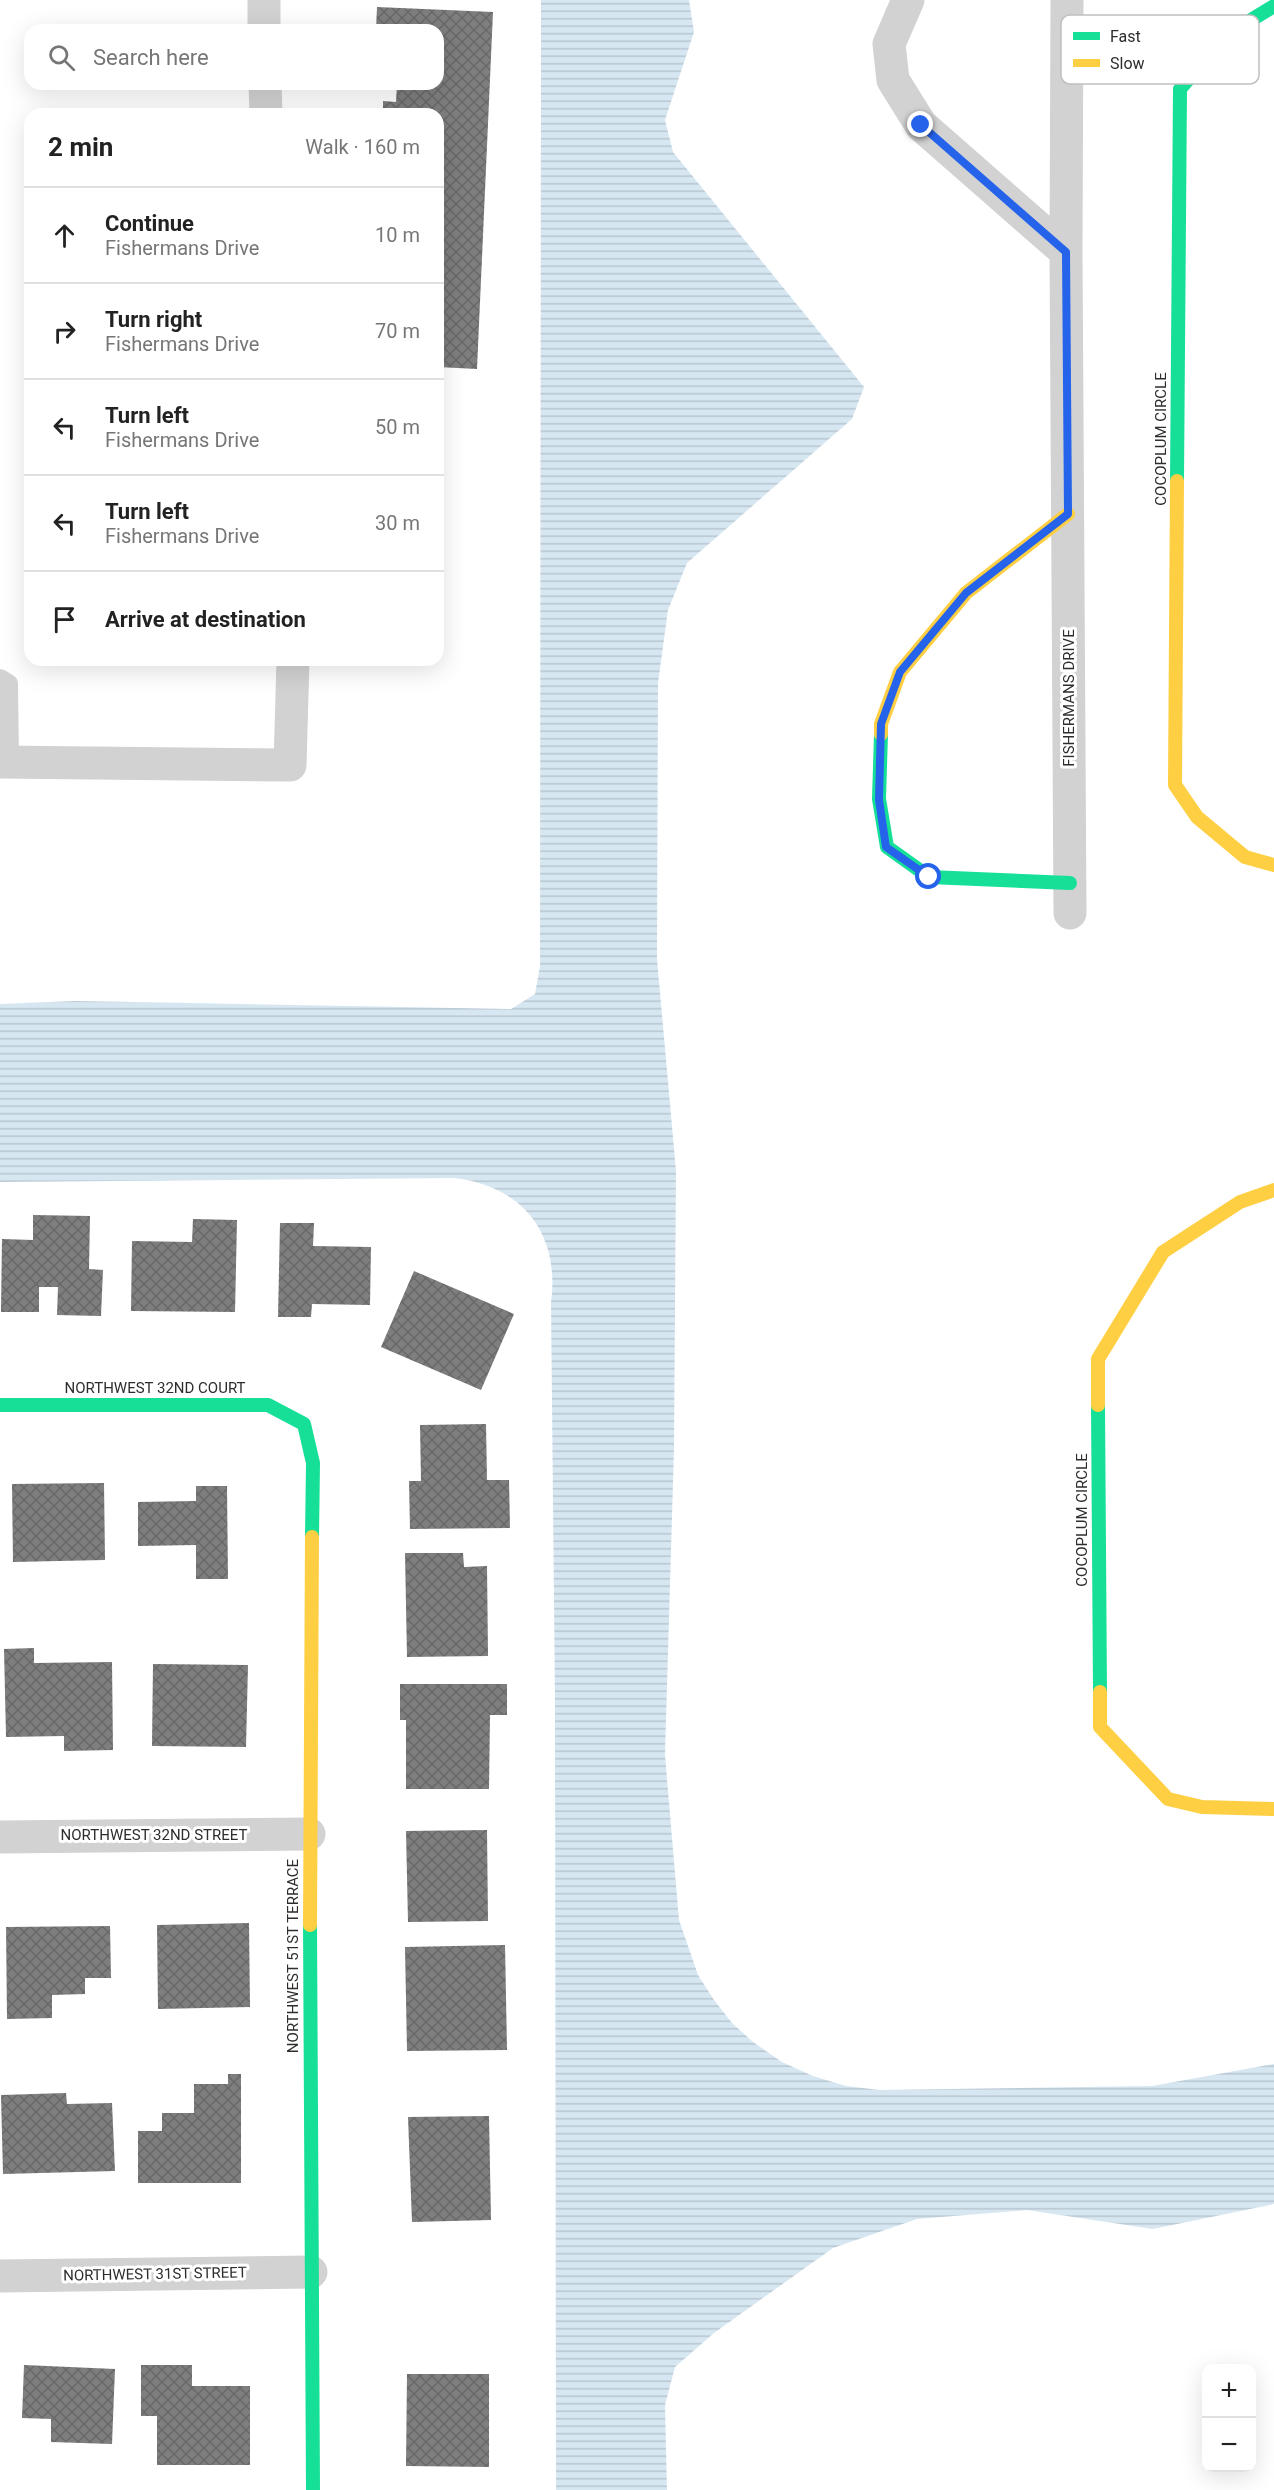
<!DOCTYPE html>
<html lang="en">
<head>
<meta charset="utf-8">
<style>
	body { margin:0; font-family:Roboto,sans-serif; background:#f2f2f2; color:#222 }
	.controls { position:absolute; right:18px; bottom:18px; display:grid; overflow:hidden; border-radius:12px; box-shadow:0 6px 24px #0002 }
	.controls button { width:54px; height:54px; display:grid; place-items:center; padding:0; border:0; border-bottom:2px solid #e0e0e0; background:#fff; color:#222; font:30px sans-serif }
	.stop { position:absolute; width:18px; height:18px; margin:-14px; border:4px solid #2563eb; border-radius:50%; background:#fff }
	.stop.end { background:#2563eb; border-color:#fff; box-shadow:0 2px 6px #0008 }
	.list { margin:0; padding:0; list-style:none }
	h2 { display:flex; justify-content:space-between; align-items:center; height:78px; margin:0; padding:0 24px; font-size:26px }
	h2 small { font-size:20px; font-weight:400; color:#767676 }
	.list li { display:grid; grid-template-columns:39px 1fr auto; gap:18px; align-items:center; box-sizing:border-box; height:96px; padding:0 24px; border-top:2px solid #e0e0e0 }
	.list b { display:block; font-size:22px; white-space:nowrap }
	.list p { margin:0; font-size:20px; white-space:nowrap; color:#767676 }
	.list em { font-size:20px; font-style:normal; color:#767676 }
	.icon { flex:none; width:33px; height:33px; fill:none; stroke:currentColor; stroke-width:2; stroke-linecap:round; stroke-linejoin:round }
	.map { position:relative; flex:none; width:1274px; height:2490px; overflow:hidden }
	.search { position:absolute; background:#fff; box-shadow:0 6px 24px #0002; left:24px; top:24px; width:420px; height:66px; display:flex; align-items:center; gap:15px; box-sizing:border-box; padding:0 21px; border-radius:18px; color:#767676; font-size:22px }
	.panel { position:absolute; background:#fff; box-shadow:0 6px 24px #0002; left:24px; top:108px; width:420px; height:558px; border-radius:18px }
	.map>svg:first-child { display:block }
</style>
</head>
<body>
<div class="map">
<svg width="1274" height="2490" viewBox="0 0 1274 2490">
	<defs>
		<pattern id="water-rules" width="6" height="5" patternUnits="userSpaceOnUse" patternTransform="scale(1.5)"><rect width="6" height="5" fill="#d6e7f2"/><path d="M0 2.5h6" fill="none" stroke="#b8c6d0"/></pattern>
		<pattern id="building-cross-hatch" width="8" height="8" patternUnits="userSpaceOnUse" patternTransform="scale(1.5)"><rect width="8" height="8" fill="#7e7e7e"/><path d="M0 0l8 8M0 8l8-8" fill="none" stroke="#686868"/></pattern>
	</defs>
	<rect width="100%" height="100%" fill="#fff"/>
	<!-- water -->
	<path fill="url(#water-rules)" d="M 541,0 L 689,0 L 694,32 L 665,120 L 673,152 L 864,387 L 852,419 L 687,563 L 668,610 L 658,683 L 657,959 L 676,1171 L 674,1449 L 665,1755 L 679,1920 L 698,1975 L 714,2000 L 732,2023 L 753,2042 L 782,2062 L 813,2076 L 846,2086 L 880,2090 L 1152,2086 L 1274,2064 L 1274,2204 L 1153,2229 L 1027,2210 L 917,2219 L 833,2248 L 714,2333 L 675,2367 L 665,2405 L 667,2490 L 556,2490 L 555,1701 L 551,1303 C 560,1234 524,1187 455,1178 L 0,1182 L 0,1004 L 76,1001 L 511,1009 L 535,994 L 540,966 Z"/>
	<!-- building -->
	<path fill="url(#building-cross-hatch)" d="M 377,7 L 493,12 L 477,369 L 438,367 L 438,114 L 383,114 L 383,101 L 396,102 L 397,84 L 438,84 L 438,30 L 376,30 Z
		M 33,1215 L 90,1216 L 89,1269 L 103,1270 L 101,1316 L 57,1315 L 58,1287 L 39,1287 L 39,1312 L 1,1312 L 2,1239 L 33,1240 Z
		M 193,1219 L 237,1220 L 235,1312 L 131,1311 L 132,1241 L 192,1242 Z
		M 280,1223 L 314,1223 L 313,1246 L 371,1247 L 370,1305 L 312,1304 L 311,1317 L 278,1317 Z
		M 414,1271 L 514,1314 L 481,1390 L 381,1347 Z
		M 486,1424 L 487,1480 L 509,1480 L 510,1528 L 410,1529 L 409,1481 L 421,1481 L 420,1425 Z
		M 104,1483 L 105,1560 L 13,1562 L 12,1484 Z
		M 196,1486 L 227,1486 L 228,1579 L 196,1579 L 196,1545 L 138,1546 L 138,1502 L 196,1501 Z
		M 405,1553 L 463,1553 L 464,1567 L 487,1566 L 488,1656 L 407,1657 Z
		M 34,1648 L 34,1663 L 112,1662 L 113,1750 L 64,1751 L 64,1736 L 6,1737 L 4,1649 Z
		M 153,1664 L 248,1665 L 246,1747 L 152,1746 Z
		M 400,1684 L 507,1684 L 507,1715 L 490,1715 L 489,1789 L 406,1789 L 406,1720 L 400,1720 Z
		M 487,1830 L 488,1921 L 408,1922 L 406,1831 Z
		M 249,1923 L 250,2007 L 158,2009 L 157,1925 Z
		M 110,1926 L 111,1978 L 85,1978 L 85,1994 L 52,1995 L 52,2018 L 7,2019 L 6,1927 Z
		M 505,1945 L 507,2050 L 407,2051 L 405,1947 Z
		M 228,2074 L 241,2074 L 241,2183 L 138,2183 L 138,2131 L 162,2131 L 162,2113 L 194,2113 L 194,2084 L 228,2084 Z
		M 66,2093 L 67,2104 L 112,2103 L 115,2171 L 3,2174 L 1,2095 Z
		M 489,2116 L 491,2220 L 412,2222 L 408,2117 Z
		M 24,2365 L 115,2369 L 112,2444 L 51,2442 L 51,2419 L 22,2418 Z
		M 141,2365 L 192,2365 L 192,2386 L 250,2386 L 250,2465 L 157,2465 L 157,2416 L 141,2416 Z
		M 407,2374 L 489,2374 L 489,2467 L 406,2466 Z"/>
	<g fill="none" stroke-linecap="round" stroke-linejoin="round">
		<!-- lane -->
		<path stroke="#d2d2d2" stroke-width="20" d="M 0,679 L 8,684 L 9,762"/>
		<!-- street -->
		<path stroke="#d2d2d2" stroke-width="33" d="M 264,0 L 264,30
			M 908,0 L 889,44 L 893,80 L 921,125 L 1066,252
			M 1067,0 L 1066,252 L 1070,913
			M 265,84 L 266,114
			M 0,762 L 290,765 L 293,660
			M 0,1837 L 309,1834
			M 0,2276 L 311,2272"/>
		<!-- fast -->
		<path stroke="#16e098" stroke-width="14" d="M 1177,481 L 1180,89 L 1228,34 L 1274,6
			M 881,734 L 879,799 L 887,847 L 929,877 L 1070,883
			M 0,1405 L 268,1405 L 304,1424 L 313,1463 L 312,1537
			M 1098,1405 L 1100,1692
			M 310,1925 L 313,2490"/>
		<!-- slow -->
		<path stroke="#ffcf43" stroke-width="14" d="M 1177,481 L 1175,785 L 1197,817 L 1245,857 L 1274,865
			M 881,734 L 881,724 L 900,672 L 966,593 L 1068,514
			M 1098,1405 L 1098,1359 L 1163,1252 L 1240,1202 L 1274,1190
			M 1100,1692 L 1100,1727 L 1168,1799 L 1202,1807 L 1274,1809
			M 310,1925 L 312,1537"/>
	</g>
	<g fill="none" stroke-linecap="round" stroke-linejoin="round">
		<!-- route -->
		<path stroke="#2563eb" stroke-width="8" d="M 921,125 L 1066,252 L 1068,514 L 966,593 L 900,672 L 881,724 L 879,800 L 886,847 L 929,877"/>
	</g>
	<g text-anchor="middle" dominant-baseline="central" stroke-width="6" stroke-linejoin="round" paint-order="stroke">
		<!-- street labels -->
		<g font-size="15" fill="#2d2d2d" stroke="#fff">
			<text transform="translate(1161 439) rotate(-90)">COCOPLUM CIRCLE</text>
			<text transform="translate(1069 698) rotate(-90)">FISHERMANS DRIVE</text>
			<text x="155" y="1388">NORTHWEST 32ND COURT</text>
			<text transform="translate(1082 1520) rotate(-90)">COCOPLUM CIRCLE</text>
			<text x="154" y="1835">NORTHWEST 32ND STREET</text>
			<text transform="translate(293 1956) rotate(-90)">NORTHWEST 51ST TERRACE</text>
			<text transform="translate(155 2274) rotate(-1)">NORTHWEST 31ST STREET</text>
		</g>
	</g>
	<!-- legend -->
	<rect x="1061" y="15" width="198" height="69" rx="9" fill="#fff" stroke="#c0c0c0" stroke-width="1.5"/>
	<rect x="1073" y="32" width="27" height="8" fill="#16e098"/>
	<rect x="1073" y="59" width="27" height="8" fill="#ffcf43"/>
	<g font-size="16" fill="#2d2d2d">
		<text x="1110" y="42">Fast</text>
		<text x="1110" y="69">Slow</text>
	</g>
</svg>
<div class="controls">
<button>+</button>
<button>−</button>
</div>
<div class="stop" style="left:929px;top:877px"></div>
<div class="stop end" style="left:921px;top:125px"></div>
<div class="search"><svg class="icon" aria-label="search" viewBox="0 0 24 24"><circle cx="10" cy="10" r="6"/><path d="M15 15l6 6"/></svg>Search here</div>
<section class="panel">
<h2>2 min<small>Walk · 160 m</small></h2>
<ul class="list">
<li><svg class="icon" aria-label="ahead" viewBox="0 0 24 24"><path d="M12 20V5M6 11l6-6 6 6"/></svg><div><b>Continue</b><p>Fishermans Drive</p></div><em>10 m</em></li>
<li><svg class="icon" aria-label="right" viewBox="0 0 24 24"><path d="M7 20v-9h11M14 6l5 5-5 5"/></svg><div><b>Turn right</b><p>Fishermans Drive</p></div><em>70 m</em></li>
<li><svg class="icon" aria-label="left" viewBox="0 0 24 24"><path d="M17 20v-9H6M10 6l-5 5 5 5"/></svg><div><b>Turn left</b><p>Fishermans Drive</p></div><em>50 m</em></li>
<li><svg class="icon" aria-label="left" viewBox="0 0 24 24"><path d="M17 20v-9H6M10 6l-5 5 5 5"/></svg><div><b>Turn left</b><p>Fishermans Drive</p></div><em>30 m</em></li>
<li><svg class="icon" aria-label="arrive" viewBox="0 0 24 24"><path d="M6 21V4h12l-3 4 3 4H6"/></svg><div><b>Arrive at destination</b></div></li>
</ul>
</section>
</div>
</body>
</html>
